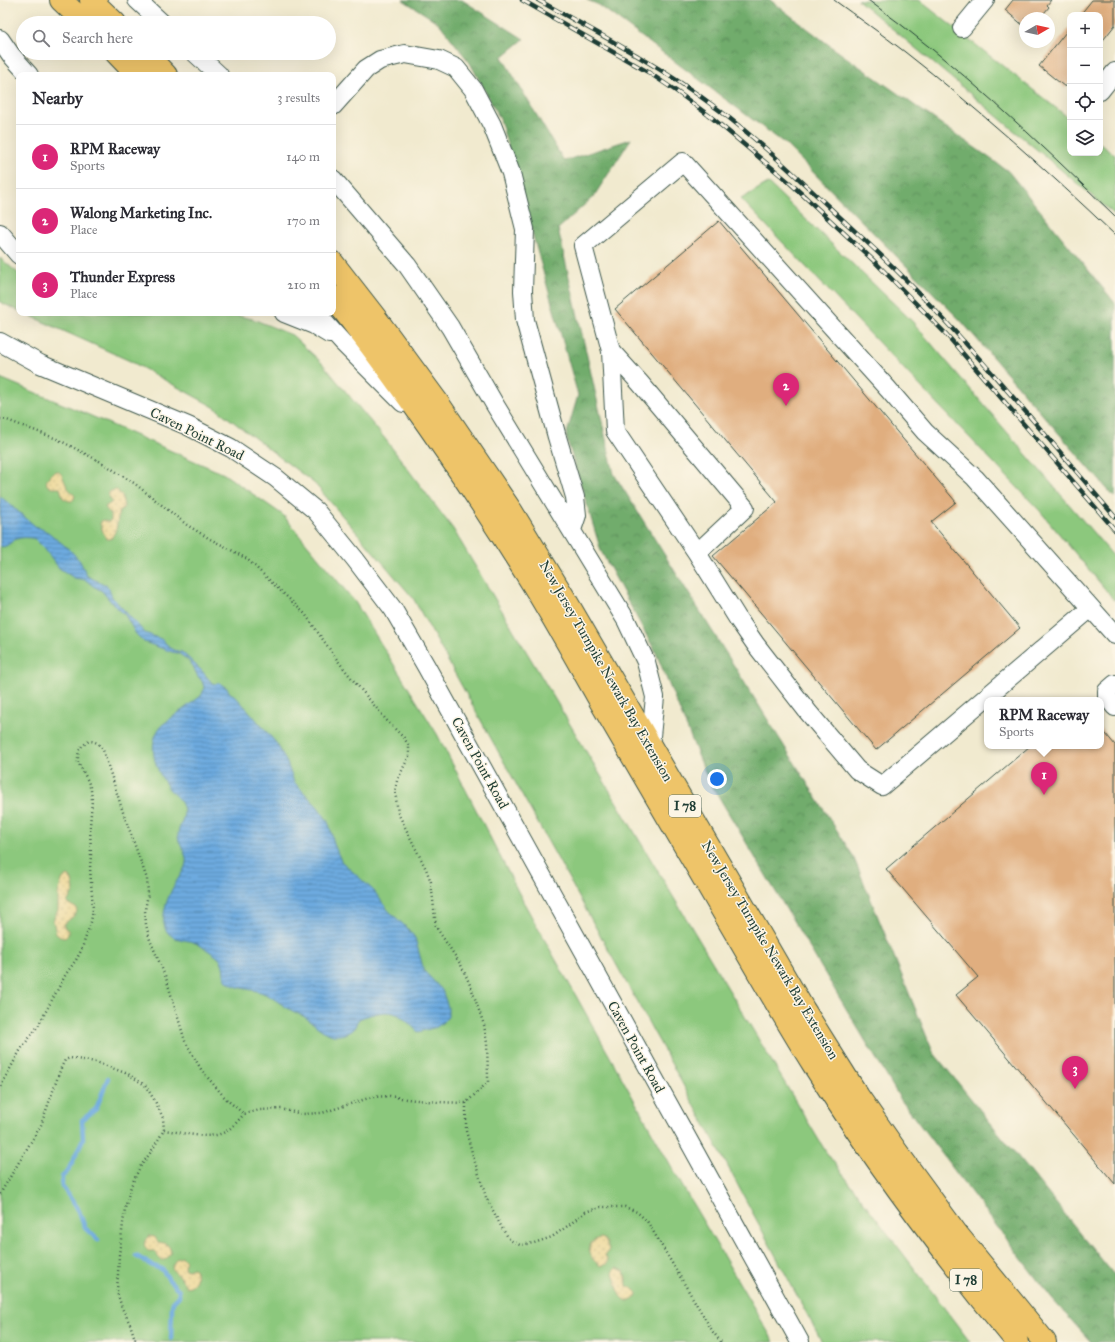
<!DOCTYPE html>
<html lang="en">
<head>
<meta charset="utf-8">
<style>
	body { margin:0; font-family:"IM FELL Great Primer",serif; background:#f2f2f3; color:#2b2b33 }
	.controls { position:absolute; right:12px; top:12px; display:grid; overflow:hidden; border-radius:8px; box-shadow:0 4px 16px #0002 }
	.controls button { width:36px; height:36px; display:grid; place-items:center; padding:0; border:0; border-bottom:1px solid #e1e1e2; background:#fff; color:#2b2b33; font:20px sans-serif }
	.compass { position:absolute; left:1019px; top:12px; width:36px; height:36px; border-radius:50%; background:#fff; box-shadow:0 4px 16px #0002; rotate:81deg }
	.you { position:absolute; left:717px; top:779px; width:14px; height:14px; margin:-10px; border:3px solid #fff; border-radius:50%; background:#1a73e8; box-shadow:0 0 0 6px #1a73e833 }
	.badge { display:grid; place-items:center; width:26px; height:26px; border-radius:50%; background:#db2777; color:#fff; font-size:13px; font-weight:700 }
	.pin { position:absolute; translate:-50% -33px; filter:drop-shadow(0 1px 2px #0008) }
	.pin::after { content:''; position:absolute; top:21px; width:14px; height:12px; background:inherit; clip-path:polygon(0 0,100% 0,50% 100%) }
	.popup { position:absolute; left:984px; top:697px; width:120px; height:52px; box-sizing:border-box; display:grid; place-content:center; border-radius:8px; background:#fff; filter:drop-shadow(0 1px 3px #0005); font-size:13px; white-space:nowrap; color:#7c7c81 }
	.popup b { font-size:15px; color:#2b2b33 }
	.popup::after { content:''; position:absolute; left:50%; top:100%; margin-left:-8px; border:8px solid transparent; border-top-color:#fff }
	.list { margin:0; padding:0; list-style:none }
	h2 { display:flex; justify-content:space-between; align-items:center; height:52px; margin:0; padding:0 16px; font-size:17px }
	h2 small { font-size:13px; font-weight:400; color:#7c7c81 }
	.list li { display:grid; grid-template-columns:26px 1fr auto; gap:12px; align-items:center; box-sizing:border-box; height:64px; padding:0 16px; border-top:1px solid #e1e1e2 }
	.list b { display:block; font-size:15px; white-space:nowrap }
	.list p { margin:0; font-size:13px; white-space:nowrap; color:#7c7c81 }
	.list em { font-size:13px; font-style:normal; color:#7c7c81 }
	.icon { flex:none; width:22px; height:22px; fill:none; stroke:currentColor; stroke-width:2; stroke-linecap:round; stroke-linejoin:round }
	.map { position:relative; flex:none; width:1115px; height:1342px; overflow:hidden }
	.search { position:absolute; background:#fff; box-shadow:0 4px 16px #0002; left:16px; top:16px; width:320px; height:44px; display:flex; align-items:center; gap:10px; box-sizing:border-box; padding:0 14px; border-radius:22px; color:#7c7c81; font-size:15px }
	.panel { position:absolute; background:#fff; box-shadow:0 4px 16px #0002; left:16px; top:72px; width:320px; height:244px; border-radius:8px }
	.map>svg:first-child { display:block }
</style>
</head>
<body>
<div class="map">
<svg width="1115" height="1342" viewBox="0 0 1115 1342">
	<defs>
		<pattern id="forest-crowns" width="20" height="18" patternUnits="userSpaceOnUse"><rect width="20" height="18" fill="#71ac6c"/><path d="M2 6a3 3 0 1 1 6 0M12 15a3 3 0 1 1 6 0" fill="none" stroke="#5c8d5a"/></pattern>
		<pattern id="sand-dots" width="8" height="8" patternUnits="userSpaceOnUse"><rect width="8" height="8" fill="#eeda9e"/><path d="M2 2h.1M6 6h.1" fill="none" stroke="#ccbc89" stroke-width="1.8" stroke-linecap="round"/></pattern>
		<pattern id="water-rules" width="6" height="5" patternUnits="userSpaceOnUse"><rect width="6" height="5" fill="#6daadf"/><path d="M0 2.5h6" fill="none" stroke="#598cb6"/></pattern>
	</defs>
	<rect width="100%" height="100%" fill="#fcf5e5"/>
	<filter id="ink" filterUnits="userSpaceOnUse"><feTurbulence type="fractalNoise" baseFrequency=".025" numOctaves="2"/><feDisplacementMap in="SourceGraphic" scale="8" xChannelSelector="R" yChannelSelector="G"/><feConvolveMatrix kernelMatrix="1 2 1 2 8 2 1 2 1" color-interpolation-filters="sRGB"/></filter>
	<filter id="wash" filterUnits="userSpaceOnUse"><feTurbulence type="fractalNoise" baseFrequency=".012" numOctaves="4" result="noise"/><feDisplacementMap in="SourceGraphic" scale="16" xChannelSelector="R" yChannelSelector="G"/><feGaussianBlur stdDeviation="0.9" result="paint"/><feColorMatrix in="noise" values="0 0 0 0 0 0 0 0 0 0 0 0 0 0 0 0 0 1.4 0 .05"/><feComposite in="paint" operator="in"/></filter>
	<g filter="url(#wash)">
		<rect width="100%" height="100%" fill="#f1eacf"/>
		<!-- grass -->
		<path fill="#8cc87d" stroke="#568258" d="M 858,0 L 919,0 L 1070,119 L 1070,153 L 1100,153 L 1100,143 L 1115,155 L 1115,215 Z
			M 768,183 L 911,320 L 1115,558 L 1115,601 L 1040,511 L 741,199 Z
			M 0,258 L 19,274 L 19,311 L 0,302 Z
			M 24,313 L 225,313 L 253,319 L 292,335 L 322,363 L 386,440 L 453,529 L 826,1152 L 970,1342 L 822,1342 L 712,1137 L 413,598 L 315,484 L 214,407 L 130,361 Z
			M 0,378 L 82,412 L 224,474 L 283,515 L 355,602 L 437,734 L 524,903 L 684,1189 L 774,1342 L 0,1342 Z"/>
		<!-- forest -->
		<path fill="url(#forest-crowns)" stroke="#487450" d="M 403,0 L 462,0 L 524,39 L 502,57 L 564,161 L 631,139 L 594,196 L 558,229 L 614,474 L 853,856 L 933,1052 L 1115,1276 L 1115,1342 L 1091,1342 L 1052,1299 L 901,1100 L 708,779 L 656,653 L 601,551 L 566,436 L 578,395 L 500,119 L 470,63 L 439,23 Z
			M 587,0 L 770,0 L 833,48 L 1008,171 L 1115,303 L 1115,498 L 962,322 L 784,143 L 599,5 Z"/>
		<!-- sand -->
		<path fill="url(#sand-dots)" stroke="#868c69" d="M 58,471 L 62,475 L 67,487 L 75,496 L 74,499 L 72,501 L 69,501 L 63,498 L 60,488 L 51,488 L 47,485 C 45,480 49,476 53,472 Z
			M 114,490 L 117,490 L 122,496 L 124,507 L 119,512 L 116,530 L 111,539 L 107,539 L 105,537 L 100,524 L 102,520 L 108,522 L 111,520 L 111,516 L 105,507 L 112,502 L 108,495 L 109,492 Z
			M 69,876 L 72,880 L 74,890 L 67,903 L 76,908 L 77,912 L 75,915 L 64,924 L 64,927 L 68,930 L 68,935 L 65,938 L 60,937 L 56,934 L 53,920 L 58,910 L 58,894 L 61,883 L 63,878 Z
			M 149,1236 L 155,1237 L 158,1242 C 165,1243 168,1243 171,1251 C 170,1256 166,1261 161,1260 L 158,1257 L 155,1251 L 148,1251 C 143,1247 143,1240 149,1236 Z
			M 600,1238 C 606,1238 607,1244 609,1250 L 605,1255 L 608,1261 L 607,1264 L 601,1266 C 589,1260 583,1242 600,1238 Z
			M 182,1257 L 186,1261 L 184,1266 L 185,1269 L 188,1270 L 193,1268 L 195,1269 C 198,1277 197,1285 187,1287 C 185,1284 183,1282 181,1279 C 175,1270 168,1272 176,1259 Z
			M 617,1268 L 624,1271 L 627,1282 L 627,1286 L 632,1288 L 637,1293 C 637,1299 630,1302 625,1301 L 620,1296 L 613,1273 L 614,1270 Z"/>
		<!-- water -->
		<path fill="url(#water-rules)" stroke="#46748a" d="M 0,496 L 35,526 L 48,532 L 70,550 L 80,561 L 87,576 L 106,585 L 109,588 L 112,597 L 145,633 L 161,639 L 173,650 L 182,652 L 202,671 L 212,683 L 215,684 L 219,683 L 227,688 L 230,693 L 234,695 L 248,710 L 277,744 L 287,763 L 294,782 L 318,807 L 327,820 L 330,827 L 334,844 L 341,861 L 374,891 L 388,910 L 409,930 L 415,938 L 424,971 L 442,990 L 448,1007 L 448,1017 L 444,1021 L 437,1027 L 418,1032 C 402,1017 397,1008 374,1014 C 369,1015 363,1017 359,1019 C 356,1022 356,1027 353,1029 C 348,1034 339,1036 333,1035 C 321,1032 313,1022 303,1016 C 297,1013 292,1011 286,1007 C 279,1003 271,996 263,993 C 254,989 237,989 229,983 C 222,978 225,970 222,963 C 220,958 214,954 209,951 C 204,948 199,944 193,942 C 183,939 170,940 165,928 C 160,913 170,891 178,879 C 181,874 185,869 186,863 C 188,853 177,844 178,834 C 179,826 184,820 184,811 C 183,801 175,796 169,789 C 156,771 145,744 162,725 L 201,696 L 203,692 L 204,687 L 202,681 L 197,675 L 193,666 L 188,660 L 178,653 L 172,652 L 144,642 L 136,634 L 125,615 L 112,603 L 102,591 L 93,586 L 86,580 L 74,578 L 59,568 L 44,548 L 35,539 C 28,537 21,537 14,540 C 10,543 8,546 2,547 L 0,545 Z"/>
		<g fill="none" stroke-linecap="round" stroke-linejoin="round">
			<!-- stream -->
			<path stroke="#6daadf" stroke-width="4.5" d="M 98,1240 L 85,1228 L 79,1211 L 62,1186 L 62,1177 L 68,1171 L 83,1139 L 82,1120 L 96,1109 L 108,1078
				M 136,1256 L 153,1266 L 162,1269 L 169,1280 L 179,1290 L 179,1296 L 173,1302 L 172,1307 L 171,1339"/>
		</g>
		<g id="blocks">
			<!-- building -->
			<path fill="#e0ae7f" d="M 1013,0 L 1051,0 L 1047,5 L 1049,7 L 1040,18 L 1025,18 L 1025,27 L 1005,10 Z
				M 1092,0 L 1115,0 L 1115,25 L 1100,44 L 1100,15 L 1080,15 Z
				M 1070,27 L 1070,81 L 1065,87 L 1039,66 Z
				M 719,221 L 956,502 L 931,522 L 1020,628 L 876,750 L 713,556 L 777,502 L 615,309 Z
				M 1101,728 L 1115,745 L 1115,1184 L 956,995 L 978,977 L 886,869 L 1030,746 L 1101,746 Z"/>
		</g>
	</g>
	<g filter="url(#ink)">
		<use href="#blocks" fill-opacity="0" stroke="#3e574b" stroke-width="1"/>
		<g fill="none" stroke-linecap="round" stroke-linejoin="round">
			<defs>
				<path id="minor" d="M 137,0 L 162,23
					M 962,28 L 985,0
					M 0,39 L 11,55 L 29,75
					M 195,53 L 219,75
					M 1100,91 L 1115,72
					M 333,106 L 366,69 L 380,60 L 405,54 L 439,60 L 456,68 L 473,89 L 492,125 L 511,173 L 525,229 L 523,291 L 525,320 L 557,437 L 575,497 L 577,515 L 572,530
					M 333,179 L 407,265 L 450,327 L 495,405 L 626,620 L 646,662 L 655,697 L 650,746
					M 0,233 L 19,255
					M 284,313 L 314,325 L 329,334
					M 316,313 L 343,343 L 403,403
					M 0,342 L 40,364 L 188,426 L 231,448 L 276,478 L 316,511 L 355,559 L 393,609 L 426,666 L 800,1342
					M 611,351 L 640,383 L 745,508 L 697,553
					M 1091,608 L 882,786 L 857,770 L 808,712 L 756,645 L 738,619 L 697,553 L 615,431 L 611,351 L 583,246 L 683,162 L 888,389 L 925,432 L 975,478 L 1115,635
					M 1115,684 L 1107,691 L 1107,697 L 1115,707"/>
				<path id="highway" d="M 61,0 L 85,23
					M 91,0 L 115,23
					M 116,53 L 137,75
					M 145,53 L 166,75
					M 333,263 L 375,317 L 436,400 L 512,512 L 565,599 L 804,1010 L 858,1096 L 897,1152 L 957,1234 L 1045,1342
					M 333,297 C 403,386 467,479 527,575 C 554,618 578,662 603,706 C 647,782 692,858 736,934 C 761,977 786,1021 813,1064 C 874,1161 943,1253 1017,1342"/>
			</defs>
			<!-- minor casing -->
			<use href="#minor" stroke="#3e574b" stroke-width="20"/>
			<!-- highway casing -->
			<use href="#highway" stroke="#3e574b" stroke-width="24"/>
			<!-- path -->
			<path stroke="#3e574b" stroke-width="2.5" stroke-dasharray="1 3" stroke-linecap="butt" d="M 0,419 L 7,420 L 57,439 L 101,462 L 134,483 L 187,525 L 210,539 L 226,547 L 247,559 L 305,614 L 338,661 L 353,680 L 388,722 L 404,738 L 409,746 L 409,756 L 397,781 L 395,791 L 398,813 L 426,869 L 431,882 L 436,927 L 461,965 L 471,987 L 484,1025 L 487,1043 L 488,1077 L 488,1082 L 466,1103 L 438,1102 L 406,1099 L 390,1096 L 372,1097 L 322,1113 L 302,1114 L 281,1109 L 260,1110 L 244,1114 L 227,1100 L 202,1071 L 185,1041 L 166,978 L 150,940 L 146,925 L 145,910 L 148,894 L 147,879 L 123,812 L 103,750 C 99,744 96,741 89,741 L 82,746 L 79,751 L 78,756 L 78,762 L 88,781 L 91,790 L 92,800 L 90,826 L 91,855 L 90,868 L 93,909 L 91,922 L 81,951 L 76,960 L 66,974 L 38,1026 L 21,1049 L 0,1087
				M 466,1103 L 466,1131 L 473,1156 L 486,1197 L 503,1230 L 510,1240 L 520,1245 L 534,1243 L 552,1237 L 569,1225 L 585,1212 L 601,1207 L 625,1207 L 637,1212 L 647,1221 L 713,1332 L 721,1342
				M 164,1130 C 180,1132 205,1139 220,1134 C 230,1131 237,1122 244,1114
				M 0,1194 L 41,1125 L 61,1068 L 65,1060 L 70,1058 L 96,1062 L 128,1074 L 145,1085 L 155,1101 L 163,1118 L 164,1130 L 151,1152 L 140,1167 L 131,1186 L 125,1208 L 119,1255 L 117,1292 L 122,1308 L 130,1324 L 135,1339 L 134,1342"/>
			<!-- minor -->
			<use href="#minor" stroke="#fff" stroke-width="18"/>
			<!-- highway -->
			<use href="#highway" stroke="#eec469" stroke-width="22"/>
			<!-- tram -->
			<path stroke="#1f3d34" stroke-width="1" d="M 834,0 C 857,17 882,34 905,52 C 978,109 1048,171 1115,235
				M 868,0 C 957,64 1037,140 1115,216"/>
			<defs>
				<path id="rail" d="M 522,0 L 648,72 L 676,91 L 711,117 L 790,183 L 874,261 L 946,334 L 1115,530
					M 538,0 C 600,34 662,67 719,110 C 757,139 793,173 828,206 C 853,230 880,253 905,279 C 979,354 1046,436 1115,517"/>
			</defs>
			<!-- rail casing -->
			<use href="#rail" stroke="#1f3d34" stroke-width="4.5"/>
			<!-- rail -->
			<use href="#rail" stroke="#fcf5e5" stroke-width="3" stroke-dasharray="9" stroke-linecap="butt"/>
		</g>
	</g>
	<g text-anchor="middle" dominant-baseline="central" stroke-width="3" stroke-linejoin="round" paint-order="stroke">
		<!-- shield labels -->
		<g fill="#fcf5e5" stroke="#617469" stroke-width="1">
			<rect x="669" y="795" width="32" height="22" rx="3"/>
			<rect x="950" y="1269" width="32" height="22" rx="3"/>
		</g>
		<g font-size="13" font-weight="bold" fill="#1f3d34">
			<text x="685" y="806">I 78</text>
			<text x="966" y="1280">I 78</text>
		</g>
		<!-- street labels -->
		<g font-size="14" fill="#1f3d34" stroke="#fcf5e5">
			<text transform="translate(197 434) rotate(26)">Caven Point Road</text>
			<text transform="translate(606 671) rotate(60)">New Jersey Turnpike Newark Bay Extension</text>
			<text transform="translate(480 763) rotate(61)">Caven Point Road</text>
			<text transform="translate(770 950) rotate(59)">New Jersey Turnpike Newark Bay Extension</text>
			<text transform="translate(636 1047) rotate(61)">Caven Point Road</text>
		</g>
	</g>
</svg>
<div class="controls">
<button>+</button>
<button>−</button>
<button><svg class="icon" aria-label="locate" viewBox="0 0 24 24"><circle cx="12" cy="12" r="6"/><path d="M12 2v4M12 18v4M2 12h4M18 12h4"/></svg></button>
<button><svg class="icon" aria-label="layers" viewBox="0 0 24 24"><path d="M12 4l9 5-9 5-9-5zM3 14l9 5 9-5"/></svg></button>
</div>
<svg class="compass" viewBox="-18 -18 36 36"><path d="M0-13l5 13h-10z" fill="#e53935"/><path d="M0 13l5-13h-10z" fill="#7c7c81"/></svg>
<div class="you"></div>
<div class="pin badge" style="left:1044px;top:795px">1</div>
<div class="popup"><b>RPM Raceway</b>Sports</div>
<div class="pin badge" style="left:786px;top:406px">2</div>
<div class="pin badge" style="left:1075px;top:1089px">3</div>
<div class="search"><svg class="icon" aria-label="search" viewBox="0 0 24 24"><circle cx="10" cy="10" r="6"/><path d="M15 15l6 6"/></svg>Search here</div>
<section class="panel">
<h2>Nearby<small>3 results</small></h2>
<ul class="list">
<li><span class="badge">1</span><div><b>RPM Raceway</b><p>Sports</p></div><em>140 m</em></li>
<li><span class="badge">2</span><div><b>Walong Marketing Inc.</b><p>Place</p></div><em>170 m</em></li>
<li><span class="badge">3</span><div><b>Thunder Express</b><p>Place</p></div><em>210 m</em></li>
</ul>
</section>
</div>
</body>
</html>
